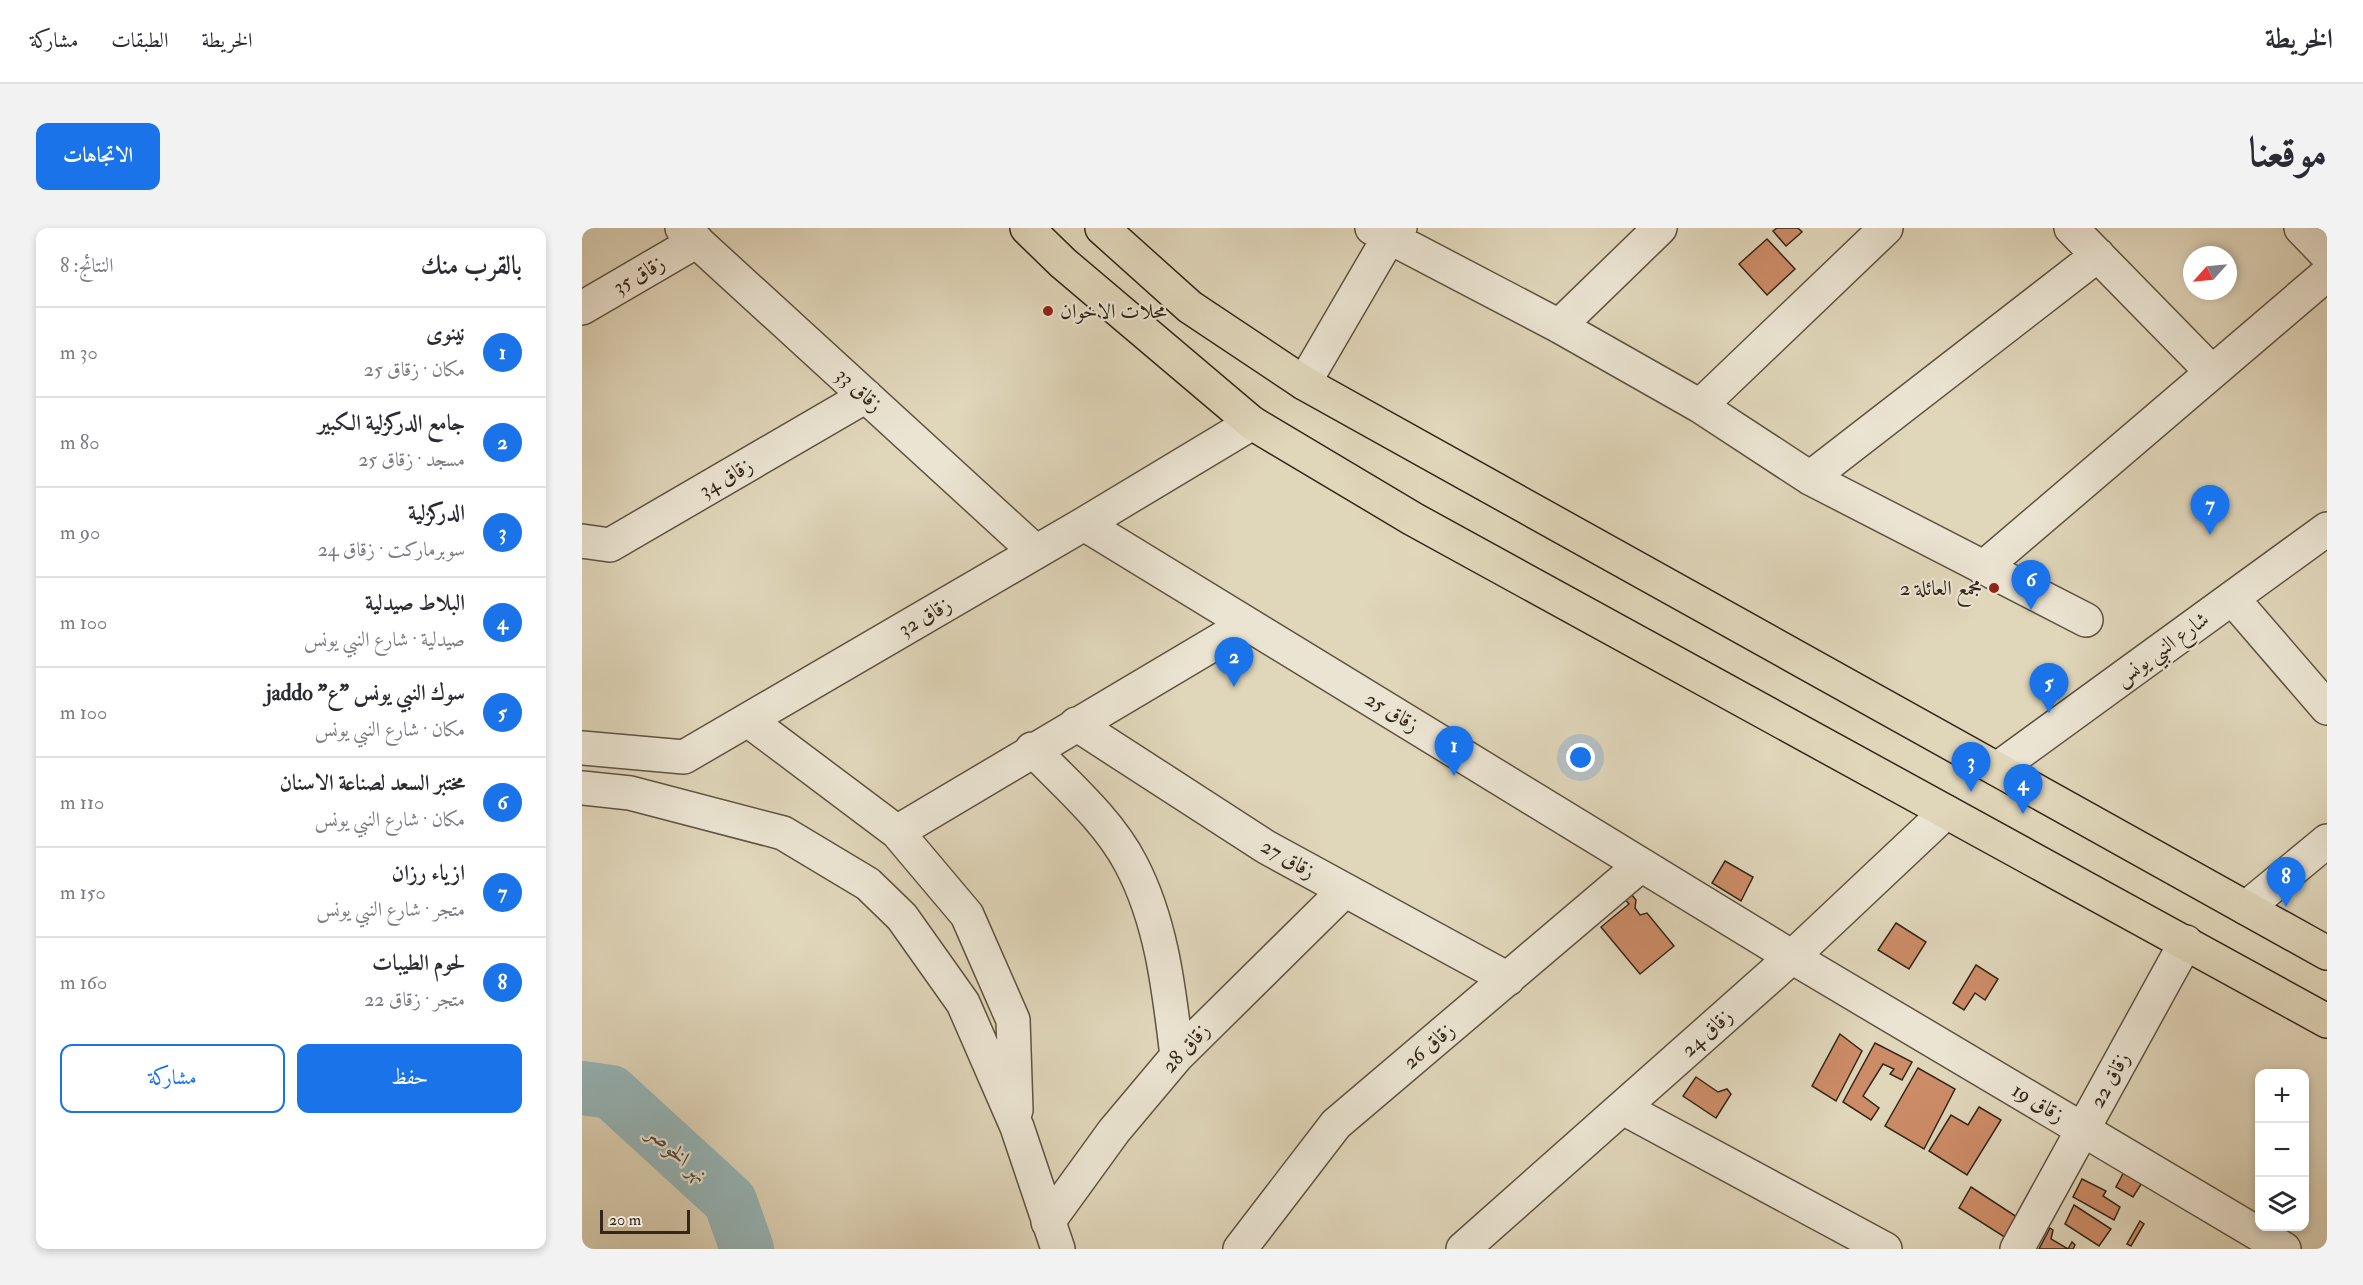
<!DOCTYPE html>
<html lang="ar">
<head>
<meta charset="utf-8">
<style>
	body { margin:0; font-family:"IM FELL Double Pica",Amiri,serif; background:#f2f2f3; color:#2b2b33; direction:rtl }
	.controls { position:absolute; right:18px; bottom:18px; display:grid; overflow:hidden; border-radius:12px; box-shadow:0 3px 9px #0003 }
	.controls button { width:54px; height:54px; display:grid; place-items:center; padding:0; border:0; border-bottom:2px solid #e1e1e2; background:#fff; color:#2b2b33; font:30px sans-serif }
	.compass { position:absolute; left:1601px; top:18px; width:54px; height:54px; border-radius:50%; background:#fff; box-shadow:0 3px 9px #0003; rotate:243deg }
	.scale { position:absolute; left:18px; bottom:15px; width:90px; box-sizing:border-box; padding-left:6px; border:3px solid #342719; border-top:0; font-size:16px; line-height:21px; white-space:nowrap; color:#342719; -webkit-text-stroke:4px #ebe4d2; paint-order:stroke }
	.you { position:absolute; left:999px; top:530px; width:21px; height:21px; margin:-15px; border:4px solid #fff; border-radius:50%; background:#1a73e8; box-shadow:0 0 0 9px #1a73e833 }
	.badge { display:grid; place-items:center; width:39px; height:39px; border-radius:50%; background:#1a73e8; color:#fff; font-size:20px; font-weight:700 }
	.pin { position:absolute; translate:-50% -50px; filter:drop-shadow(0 2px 3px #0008) }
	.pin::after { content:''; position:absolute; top:32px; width:21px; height:18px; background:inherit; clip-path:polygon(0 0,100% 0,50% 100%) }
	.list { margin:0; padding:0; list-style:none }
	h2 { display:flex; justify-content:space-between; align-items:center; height:78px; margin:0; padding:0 24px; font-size:26px }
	h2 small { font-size:20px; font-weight:400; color:#7c7c81 }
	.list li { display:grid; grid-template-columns:39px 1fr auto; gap:18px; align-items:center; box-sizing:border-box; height:90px; padding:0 24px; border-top:2px solid #e1e1e2 }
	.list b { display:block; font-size:22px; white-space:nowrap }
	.list p { margin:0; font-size:20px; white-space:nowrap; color:#7c7c81 }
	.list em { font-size:20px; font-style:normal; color:#7c7c81 }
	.actions { display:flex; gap:12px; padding:18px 24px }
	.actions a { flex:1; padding:14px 0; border:2px solid #1a73e8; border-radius:12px; text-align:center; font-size:21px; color:#1a73e8 }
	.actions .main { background:#1a73e8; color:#fff }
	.icon { flex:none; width:33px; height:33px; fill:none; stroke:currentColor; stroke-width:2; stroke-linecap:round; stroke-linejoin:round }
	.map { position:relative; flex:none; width:1745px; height:1021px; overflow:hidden; direction:ltr; border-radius:12px }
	header { display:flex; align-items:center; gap:36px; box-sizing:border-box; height:84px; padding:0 30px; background:#fff; border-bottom:2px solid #e1e1e2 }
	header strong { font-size:28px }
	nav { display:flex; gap:33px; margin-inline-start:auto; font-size:21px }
	.intro { display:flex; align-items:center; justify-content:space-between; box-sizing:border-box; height:144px; padding:0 36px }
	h1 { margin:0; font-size:42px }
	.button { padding:15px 27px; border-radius:12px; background:#1a73e8; color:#fff; font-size:21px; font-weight:700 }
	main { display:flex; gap:36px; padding:0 36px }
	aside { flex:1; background:#fff; border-radius:12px; box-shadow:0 3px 9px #0003 }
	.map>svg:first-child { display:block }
</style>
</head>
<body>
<header>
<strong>الخريطة</strong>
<nav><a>الخريطة</a><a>الطبقات</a><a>مشاركة</a></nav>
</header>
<div class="intro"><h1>موقعنا</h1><a class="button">الاتجاهات</a></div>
<main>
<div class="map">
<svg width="1745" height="1021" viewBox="0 0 1745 1021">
	<rect width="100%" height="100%" fill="#e0d6ba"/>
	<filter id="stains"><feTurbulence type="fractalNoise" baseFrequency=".00333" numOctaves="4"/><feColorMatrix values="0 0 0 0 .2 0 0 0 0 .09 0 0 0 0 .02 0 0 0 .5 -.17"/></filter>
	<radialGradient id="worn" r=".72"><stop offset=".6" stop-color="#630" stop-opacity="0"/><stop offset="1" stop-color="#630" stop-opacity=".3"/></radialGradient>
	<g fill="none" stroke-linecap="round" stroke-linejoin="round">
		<!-- river -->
		<path stroke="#97b7b9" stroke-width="54" d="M 0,860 L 29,864 L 148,973 L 165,1021"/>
	</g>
	<!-- building -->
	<path fill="#cc8c67" stroke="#342719" stroke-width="1.5" d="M 1195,0 L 1216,0 L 1220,4 L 1204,18 L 1191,3 Z
		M 1185,11 L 1213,41 L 1185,67 L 1157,36 Z
		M 1143,633 L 1171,649 L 1159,673 L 1130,655 Z
		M 1046,662 L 1054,672 L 1053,680 L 1058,687 L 1065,685 L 1092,718 L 1058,746 L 1019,699 L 1047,676 L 1039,667 Z
		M 1314,695 L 1344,714 L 1327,741 L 1296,722 Z
		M 1394,737 L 1416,751 L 1403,772 L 1393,765 L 1382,782 L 1371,775 Z
		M 1258,806 L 1280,823 L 1254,873 L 1230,858 Z
		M 1293,815 L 1330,834 L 1320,852 L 1308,846 L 1312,841 L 1301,836 L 1281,868 L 1297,880 L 1289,892 L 1261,874 Z
		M 1336,840 L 1373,861 L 1342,921 L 1303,898 Z
		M 1114,849 L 1136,864 L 1145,861 L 1149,866 L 1134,890 L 1101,868 Z
		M 1397,879 L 1419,892 L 1385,947 L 1347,923 L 1369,887 L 1386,897 Z
		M 1544,940 L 1563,950 L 1551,969 L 1534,959 Z
		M 1500,951 L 1524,963 L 1521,968 L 1538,979 L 1532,992 L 1491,969 Z
		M 1389,959 L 1435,989 L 1424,1010 L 1377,980 Z
		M 1492,977 L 1529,1001 L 1517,1018 L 1483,996 Z
		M 1558,993 L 1562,996 L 1549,1018 L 1545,1016 Z
		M 1468,1000 L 1471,1002 L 1469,1011 L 1486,1021 L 1490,1014 L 1493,1017 L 1491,1021 L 1457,1021 Z"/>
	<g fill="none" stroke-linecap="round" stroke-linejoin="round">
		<defs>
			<path id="minor" d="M 100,0 L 454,324
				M 790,0 L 977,98 L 1118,178 L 1228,250 L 1504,392
				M 1489,0 L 1630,144
				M 1719,0 L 1745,27
				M 0,80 L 115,13
				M 977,98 L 1078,0
				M 722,155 L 806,11 L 818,0
				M 1118,178 L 1304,0
				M 1228,250 L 1516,27
				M 502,296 L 1210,729 L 1702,1021
				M 0,313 L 28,317 L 284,168
				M 1401,340 L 1745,46
				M 1650,370 L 1745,480
				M 166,492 L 315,604 L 385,687 L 431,792 L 434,882
				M 494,496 L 684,619 L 926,751
				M 0,520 L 102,529 L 502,296 L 670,195
				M 450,521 C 485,557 526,592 549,636 C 580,695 587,762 595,828
				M 1415,541 L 1745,301
				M 0,560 L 48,565 L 201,605 L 286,656 L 320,689 L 381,775 L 435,899 L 476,1021
				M 315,604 L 665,396
				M 1664,680 L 1745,613
				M 1041,880 L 1303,1021
				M 466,994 L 532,903 L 595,828 L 762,663
				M 658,1021 L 754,896 L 1059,637
				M 881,1021 L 1210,729 L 1364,584
				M 1435,1021 L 1604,714"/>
			<path id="major" d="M 445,0 L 481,35 L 670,195 L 831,291 L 1745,793
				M 520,0 L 608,79 L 722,155 L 1745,725"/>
		</defs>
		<!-- minor casing -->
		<use href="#minor" stroke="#5f5341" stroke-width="36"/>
		<!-- major casing -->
		<use href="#major" stroke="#342719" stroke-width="36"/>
		<!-- minor -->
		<use href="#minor" stroke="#ebe4d2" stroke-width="33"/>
		<!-- major -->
		<use href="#major" stroke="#e0d6ba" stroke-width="33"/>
	</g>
	<!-- markers -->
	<g fill="#8f2418" stroke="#ebe4d2" stroke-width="2">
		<circle cx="466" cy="83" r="6"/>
		<circle cx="1412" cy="360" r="6"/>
	</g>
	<g text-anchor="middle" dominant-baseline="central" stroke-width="4.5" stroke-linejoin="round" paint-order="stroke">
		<!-- street labels -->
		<g font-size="21" fill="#342719" stroke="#ebe4d2">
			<text transform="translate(57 47) rotate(-30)">زقاق 35</text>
			<text transform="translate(277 162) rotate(42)">زقاق 33</text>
			<text transform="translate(144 250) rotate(-30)">زقاق 34</text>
			<text transform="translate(343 389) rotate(-30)">زقاق 32</text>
			<text transform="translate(1580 421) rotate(-36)">شارع النبي يونس</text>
			<text transform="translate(810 484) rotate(31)">زقاق 25</text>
			<text transform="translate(706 631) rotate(30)">زقاق 27</text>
			<text transform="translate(1125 805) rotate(-42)">زقاق 24</text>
			<text transform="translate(847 818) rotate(-40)">زقاق 26</text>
			<text transform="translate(604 820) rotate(-47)">زقاق 28</text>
			<text transform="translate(1528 852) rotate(-61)">زقاق 22</text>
			<text transform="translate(1456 875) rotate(31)">زقاق 19</text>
		</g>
		<!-- poi labels -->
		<g font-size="21" fill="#342719" stroke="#ebe4d2" text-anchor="start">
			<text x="478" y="83">محلات الاخوان</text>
			<text x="1400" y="360" text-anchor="end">مجمع العائلة 2</text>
		</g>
		<!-- water labels -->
		<g font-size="22" font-style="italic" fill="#4d4b41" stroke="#ebe4d2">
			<text transform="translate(96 926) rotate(43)">نهر الخوصر</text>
		</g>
	</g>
	<rect width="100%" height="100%" filter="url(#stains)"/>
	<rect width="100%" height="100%" fill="url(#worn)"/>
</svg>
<div class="controls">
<button>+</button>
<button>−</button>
<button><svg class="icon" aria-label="layers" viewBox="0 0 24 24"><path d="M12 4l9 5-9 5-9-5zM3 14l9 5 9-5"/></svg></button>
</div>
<svg class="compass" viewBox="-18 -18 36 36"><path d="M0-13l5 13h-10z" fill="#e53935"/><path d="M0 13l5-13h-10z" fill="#7c7c81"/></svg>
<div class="scale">20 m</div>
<div class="you"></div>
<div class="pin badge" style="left:872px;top:548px">1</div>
<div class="pin badge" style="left:652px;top:459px">2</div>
<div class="pin badge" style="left:1389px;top:564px">3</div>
<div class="pin badge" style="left:1441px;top:586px">4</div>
<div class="pin badge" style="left:1467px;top:485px">5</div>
<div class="pin badge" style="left:1449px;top:382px">6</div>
<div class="pin badge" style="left:1628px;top:307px">7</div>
<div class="pin badge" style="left:1704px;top:679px">8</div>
</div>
<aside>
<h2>بالقرب منك<small>النتائج: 8</small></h2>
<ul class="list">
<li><span class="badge">1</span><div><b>نينوى</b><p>مكان · زقاق 25</p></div><em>30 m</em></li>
<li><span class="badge">2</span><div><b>جامع الدركزلية الكبير</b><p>مسجد · زقاق 25</p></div><em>80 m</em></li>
<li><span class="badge">3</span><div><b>الدركزلية</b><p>سوبرماركت · زقاق 24</p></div><em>90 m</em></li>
<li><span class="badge">4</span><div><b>البلاط صيدلية</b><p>صيدلية · شارع النبي يونس</p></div><em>100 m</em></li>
<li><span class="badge">5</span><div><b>سوك النبي يونس &quot;ع&quot; jaddo</b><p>مكان · شارع النبي يونس</p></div><em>100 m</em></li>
<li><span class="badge">6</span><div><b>مختبر السعد لصناعة الاسنان</b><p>مكان · شارع النبي يونس</p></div><em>110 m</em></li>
<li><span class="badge">7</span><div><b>ازياء رزان</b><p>متجر · شارع النبي يونس</p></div><em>150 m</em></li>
<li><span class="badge">8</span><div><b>لحوم الطيبات</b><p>متجر · زقاق 22</p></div><em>160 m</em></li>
</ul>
<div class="actions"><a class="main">حفظ</a><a>مشاركة</a></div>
</aside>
</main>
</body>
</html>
